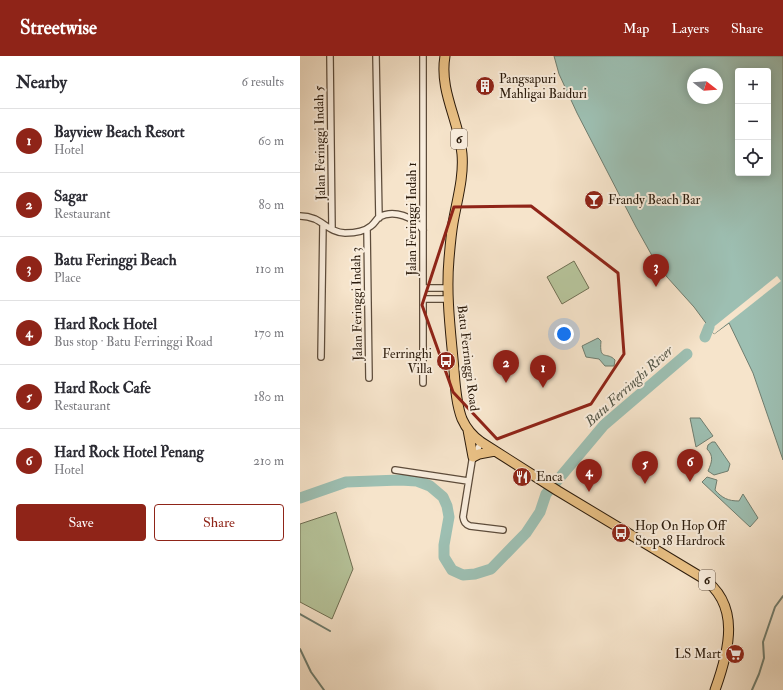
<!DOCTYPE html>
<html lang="en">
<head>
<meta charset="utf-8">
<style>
	body { margin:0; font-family:"IM FELL Double Pica",serif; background:#f7f7f7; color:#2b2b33 }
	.controls { position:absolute; right:12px; top:12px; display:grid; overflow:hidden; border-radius:4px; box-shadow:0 2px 10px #0003 }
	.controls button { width:36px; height:36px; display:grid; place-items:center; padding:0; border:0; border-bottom:1px solid #e1e1e2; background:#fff; color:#2b2b33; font:20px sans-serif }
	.compass { position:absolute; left:387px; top:12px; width:36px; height:36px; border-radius:50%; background:#fff; box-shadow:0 2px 10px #0003; rotate:107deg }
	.you { position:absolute; left:264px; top:278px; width:14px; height:14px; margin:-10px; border:3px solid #fff; border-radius:50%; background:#1a73e8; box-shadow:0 0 0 6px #1a73e833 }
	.badge { display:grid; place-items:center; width:26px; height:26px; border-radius:50%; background:#8f2418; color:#fff; font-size:13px; font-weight:700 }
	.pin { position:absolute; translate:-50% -33px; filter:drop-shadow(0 1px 2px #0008) }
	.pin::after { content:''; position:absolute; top:21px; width:14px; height:12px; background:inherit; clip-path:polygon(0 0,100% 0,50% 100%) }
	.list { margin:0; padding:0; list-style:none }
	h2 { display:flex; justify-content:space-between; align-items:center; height:52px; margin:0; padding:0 16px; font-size:17px }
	h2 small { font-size:13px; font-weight:400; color:#7c7c81 }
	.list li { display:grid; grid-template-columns:26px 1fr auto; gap:12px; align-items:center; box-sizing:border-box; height:64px; padding:0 16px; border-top:1px solid #e1e1e2 }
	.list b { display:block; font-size:15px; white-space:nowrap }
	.list p { margin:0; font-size:13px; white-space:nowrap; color:#7c7c81 }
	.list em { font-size:13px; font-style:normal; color:#7c7c81 }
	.actions { display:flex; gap:8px; padding:12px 16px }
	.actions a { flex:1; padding:9px 0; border:1px solid #8f2418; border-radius:4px; text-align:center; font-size:14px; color:#8f2418 }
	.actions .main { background:#8f2418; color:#fff }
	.icon { flex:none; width:22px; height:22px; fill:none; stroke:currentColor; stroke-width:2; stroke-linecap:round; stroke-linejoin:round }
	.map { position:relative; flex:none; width:483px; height:634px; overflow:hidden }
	header { display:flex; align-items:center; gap:24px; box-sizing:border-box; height:56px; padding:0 20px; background:#8f2418; color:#fff }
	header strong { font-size:19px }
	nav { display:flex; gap:22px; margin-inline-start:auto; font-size:14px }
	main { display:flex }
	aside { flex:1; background:#fff }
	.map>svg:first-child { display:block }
</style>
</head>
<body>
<header>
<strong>Streetwise</strong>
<nav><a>Map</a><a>Layers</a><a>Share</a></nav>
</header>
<main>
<aside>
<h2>Nearby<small>6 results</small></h2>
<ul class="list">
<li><span class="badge">1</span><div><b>Bayview Beach Resort</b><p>Hotel</p></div><em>60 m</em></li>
<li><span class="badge">2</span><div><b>Sagar</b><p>Restaurant</p></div><em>80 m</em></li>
<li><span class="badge">3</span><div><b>Batu Feringgi Beach</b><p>Place</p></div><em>110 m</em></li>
<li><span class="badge">4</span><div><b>Hard Rock Hotel</b><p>Bus stop · Batu Ferringgi Road</p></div><em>170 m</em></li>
<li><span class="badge">5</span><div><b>Hard Rock Cafe</b><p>Restaurant</p></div><em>180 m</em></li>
<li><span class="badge">6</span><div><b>Hard Rock Hotel Penang</b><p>Hotel</p></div><em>210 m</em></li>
</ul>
<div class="actions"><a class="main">Save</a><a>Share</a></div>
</aside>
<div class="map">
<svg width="483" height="634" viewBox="0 0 483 634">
	<rect width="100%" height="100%" fill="#f6e4cb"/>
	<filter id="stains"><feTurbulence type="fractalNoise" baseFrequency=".005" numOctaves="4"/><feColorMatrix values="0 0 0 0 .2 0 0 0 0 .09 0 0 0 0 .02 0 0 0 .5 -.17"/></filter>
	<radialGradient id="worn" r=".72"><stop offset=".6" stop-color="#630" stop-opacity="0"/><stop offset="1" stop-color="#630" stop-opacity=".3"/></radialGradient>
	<!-- green -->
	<path fill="#b7c59c" stroke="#707054" d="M 274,205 L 289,232 L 262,248 L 247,221 Z
		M 36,456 L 53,513 L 32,563 L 0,546 L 0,468 Z"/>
	<!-- water -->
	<path fill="#9dbfb2" stroke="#6f7d6f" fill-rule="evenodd" d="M 254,0 L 483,0 L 483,404 L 453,317 L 429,267 L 414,278 L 394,251 L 367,221 L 355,205 L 336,171 L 277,57 L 259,18 ZM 438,15 L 468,15 L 468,117 L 438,117 ZM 393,18 L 417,18 L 417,42 L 393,42 Z
		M 298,282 L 301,285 C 299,306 307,295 315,304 L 314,310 L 305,310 L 299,303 L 286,301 L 282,290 Z
		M 390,362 L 400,362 L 413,380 L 396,391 Z
		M 412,386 L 415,386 L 430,408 L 428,415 L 414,419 L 408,415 C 412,406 414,400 407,393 L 408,389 Z
		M 407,421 L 417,424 L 415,434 C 422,442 428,445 439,445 L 443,438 L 458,462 L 450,471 L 402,426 Z"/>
	<!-- pier -->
	<path fill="#f6e4cb" d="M 477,220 L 481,225 L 414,278 L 411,273 Z"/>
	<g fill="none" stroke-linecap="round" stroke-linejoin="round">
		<!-- stream -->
		<path stroke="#6f7d6f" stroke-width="2" d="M 0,558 L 30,575
			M 0,593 L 11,616 L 24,634
			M 452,634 L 459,618 L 464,602 L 463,586 L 475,551 L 483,540"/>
		<!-- river -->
		<path stroke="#9dbfb2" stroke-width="11" d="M 405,281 L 409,271
			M 0,442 L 46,426 L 100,424 L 117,425 L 130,430 L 143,441 L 147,450 L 149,461 L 144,489 L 144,501 L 152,514 L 163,519 L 175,518 L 191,513 L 226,477 L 240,456 L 246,438 L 304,369 L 387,298"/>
		<defs>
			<path id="street" d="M 30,0 L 32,173
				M 76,0 L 79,162
				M 123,0 L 123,327
				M 0,160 C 5,160 10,161 15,163 C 25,168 33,177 45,177 C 53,177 64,176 71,170 C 74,168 76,164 79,161 C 94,153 114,161 123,174
				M 67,173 L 69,322
				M 123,232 L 148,232
				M 123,243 L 148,243
				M 21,301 L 23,168
				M 181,386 L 172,405 L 163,461 C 164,466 165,468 170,470 L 203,474
				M 95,414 L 168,425"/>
			<path id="primary" d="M 145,0 C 139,35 159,64 162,98 C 164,121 157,144 153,167 C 151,179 150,191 149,203 C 146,237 150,270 153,303 C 155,322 155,345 162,363 C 166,372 174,381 181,386 L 258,435 L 401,521 C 442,548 429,595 415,634
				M 168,374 L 173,401 L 179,398 L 195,395"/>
		</defs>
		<!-- street casing -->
		<use href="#street" stroke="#5d4c3b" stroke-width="8"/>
		<!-- primary casing -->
		<use href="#primary" stroke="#2a1a0b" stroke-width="11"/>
		<!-- street -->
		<use href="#street" stroke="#f9eddd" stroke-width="5.5"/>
		<!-- primary -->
		<use href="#primary" stroke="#ebc286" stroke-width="9"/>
	</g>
	<!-- marked area -->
	<path fill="none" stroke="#8f2418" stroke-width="3" stroke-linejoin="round" d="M 231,150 L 318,217 L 324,298 L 291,348 L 197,383 L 153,336 L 122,249 L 154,151 Z"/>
	<!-- icons -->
	<defs>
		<symbol id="building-disc" viewBox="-11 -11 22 22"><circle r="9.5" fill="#8f2418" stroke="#f9eddd"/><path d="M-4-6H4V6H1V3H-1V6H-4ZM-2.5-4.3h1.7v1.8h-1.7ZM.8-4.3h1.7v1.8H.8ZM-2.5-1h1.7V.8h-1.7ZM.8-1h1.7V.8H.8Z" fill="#fff"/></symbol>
		<symbol id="bar-disc" viewBox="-11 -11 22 22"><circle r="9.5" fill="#8f2418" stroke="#f9eddd"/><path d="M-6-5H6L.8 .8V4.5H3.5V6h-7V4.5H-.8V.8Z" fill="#fff"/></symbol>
		<symbol id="bus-disc" viewBox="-11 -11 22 22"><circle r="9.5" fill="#8f2418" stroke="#f9eddd"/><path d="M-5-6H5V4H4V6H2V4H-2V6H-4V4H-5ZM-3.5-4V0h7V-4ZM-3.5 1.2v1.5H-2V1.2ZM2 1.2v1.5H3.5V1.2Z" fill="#fff"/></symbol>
		<symbol id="restaurant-disc" viewBox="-11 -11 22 22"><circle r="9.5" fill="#8f2418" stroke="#f9eddd"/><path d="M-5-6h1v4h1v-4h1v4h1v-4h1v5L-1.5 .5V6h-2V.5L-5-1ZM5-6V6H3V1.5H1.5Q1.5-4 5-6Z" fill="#fff"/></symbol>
		<symbol id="supermarket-disc" viewBox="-11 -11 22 22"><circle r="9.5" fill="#8f2418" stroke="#f9eddd"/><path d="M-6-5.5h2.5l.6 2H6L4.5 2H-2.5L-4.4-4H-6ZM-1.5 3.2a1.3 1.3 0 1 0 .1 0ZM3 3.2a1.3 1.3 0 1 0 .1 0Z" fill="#fff"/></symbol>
	</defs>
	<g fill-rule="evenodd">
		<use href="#building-disc" x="174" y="19" width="22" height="22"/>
		<use href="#bar-disc" x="283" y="133" width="22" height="22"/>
		<use href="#bus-disc" x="135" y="294" width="22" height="22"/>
		<use href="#restaurant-disc" x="211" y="410" width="22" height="22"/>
		<use href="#bus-disc" x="310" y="466" width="22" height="22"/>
		<use href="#supermarket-disc" x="424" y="587" width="22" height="22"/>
	</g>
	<g text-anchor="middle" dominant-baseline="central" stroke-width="4" stroke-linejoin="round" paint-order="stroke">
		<!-- shield labels -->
		<g fill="#f9eddd" stroke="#68594a" stroke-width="1">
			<rect x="151" y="73" width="16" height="20" rx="3"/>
			<rect x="399" y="514" width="16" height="20" rx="3"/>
		</g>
		<g font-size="12" font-weight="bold" fill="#2a1a0b">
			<text x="159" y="83">6</text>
			<text x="407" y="524">6</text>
		</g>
		<!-- poi labels -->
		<g font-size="13" fill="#2a1a0b" stroke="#f9eddd" text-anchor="start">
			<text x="199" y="23">Pangsapuri<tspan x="199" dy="15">Mahligai Baiduri</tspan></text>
			<text x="308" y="144">Frandy Beach Bar</text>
			<text x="132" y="298" text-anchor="end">Ferringhi<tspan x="132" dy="15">Villa</tspan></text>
			<text x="236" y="421">Enca</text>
			<text x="335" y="470">Hop On Hop Off<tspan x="335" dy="15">Stop 18 Hardrock</tspan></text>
			<text x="421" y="598" text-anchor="end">LS Mart</text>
		</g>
		<!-- street labels -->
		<g font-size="13" fill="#2a1a0b" stroke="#f9eddd">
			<text transform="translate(20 87) rotate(-91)">Jalan Feringgi Indah 5</text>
			<text transform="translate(112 163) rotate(-90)">Jalan Feringgi Indah 1</text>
			<text transform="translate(57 248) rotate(-91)">Jalan Feringgi Indah 3</text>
			<text transform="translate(168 302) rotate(83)">Batu Ferringgi Road</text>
		</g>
		<!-- water labels -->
		<g font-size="14" font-style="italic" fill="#525445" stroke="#f9eddd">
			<text transform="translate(329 330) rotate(-42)">Batu Ferringhi River</text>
		</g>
	</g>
	<rect width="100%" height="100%" filter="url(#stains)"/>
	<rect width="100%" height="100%" fill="url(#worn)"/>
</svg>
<div class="controls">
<button>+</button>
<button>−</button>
<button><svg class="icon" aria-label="locate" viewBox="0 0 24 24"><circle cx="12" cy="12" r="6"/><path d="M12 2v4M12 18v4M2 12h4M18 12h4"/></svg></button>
</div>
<svg class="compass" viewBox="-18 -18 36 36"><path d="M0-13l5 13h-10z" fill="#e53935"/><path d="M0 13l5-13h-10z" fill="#7c7c81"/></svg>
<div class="you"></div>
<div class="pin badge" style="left:243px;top:332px">1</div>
<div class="pin badge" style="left:206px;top:327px">2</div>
<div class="pin badge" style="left:356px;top:231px">3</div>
<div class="pin badge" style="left:289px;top:436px">4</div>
<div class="pin badge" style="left:345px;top:428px">5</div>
<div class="pin badge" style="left:390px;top:426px">6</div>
</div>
</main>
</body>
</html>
